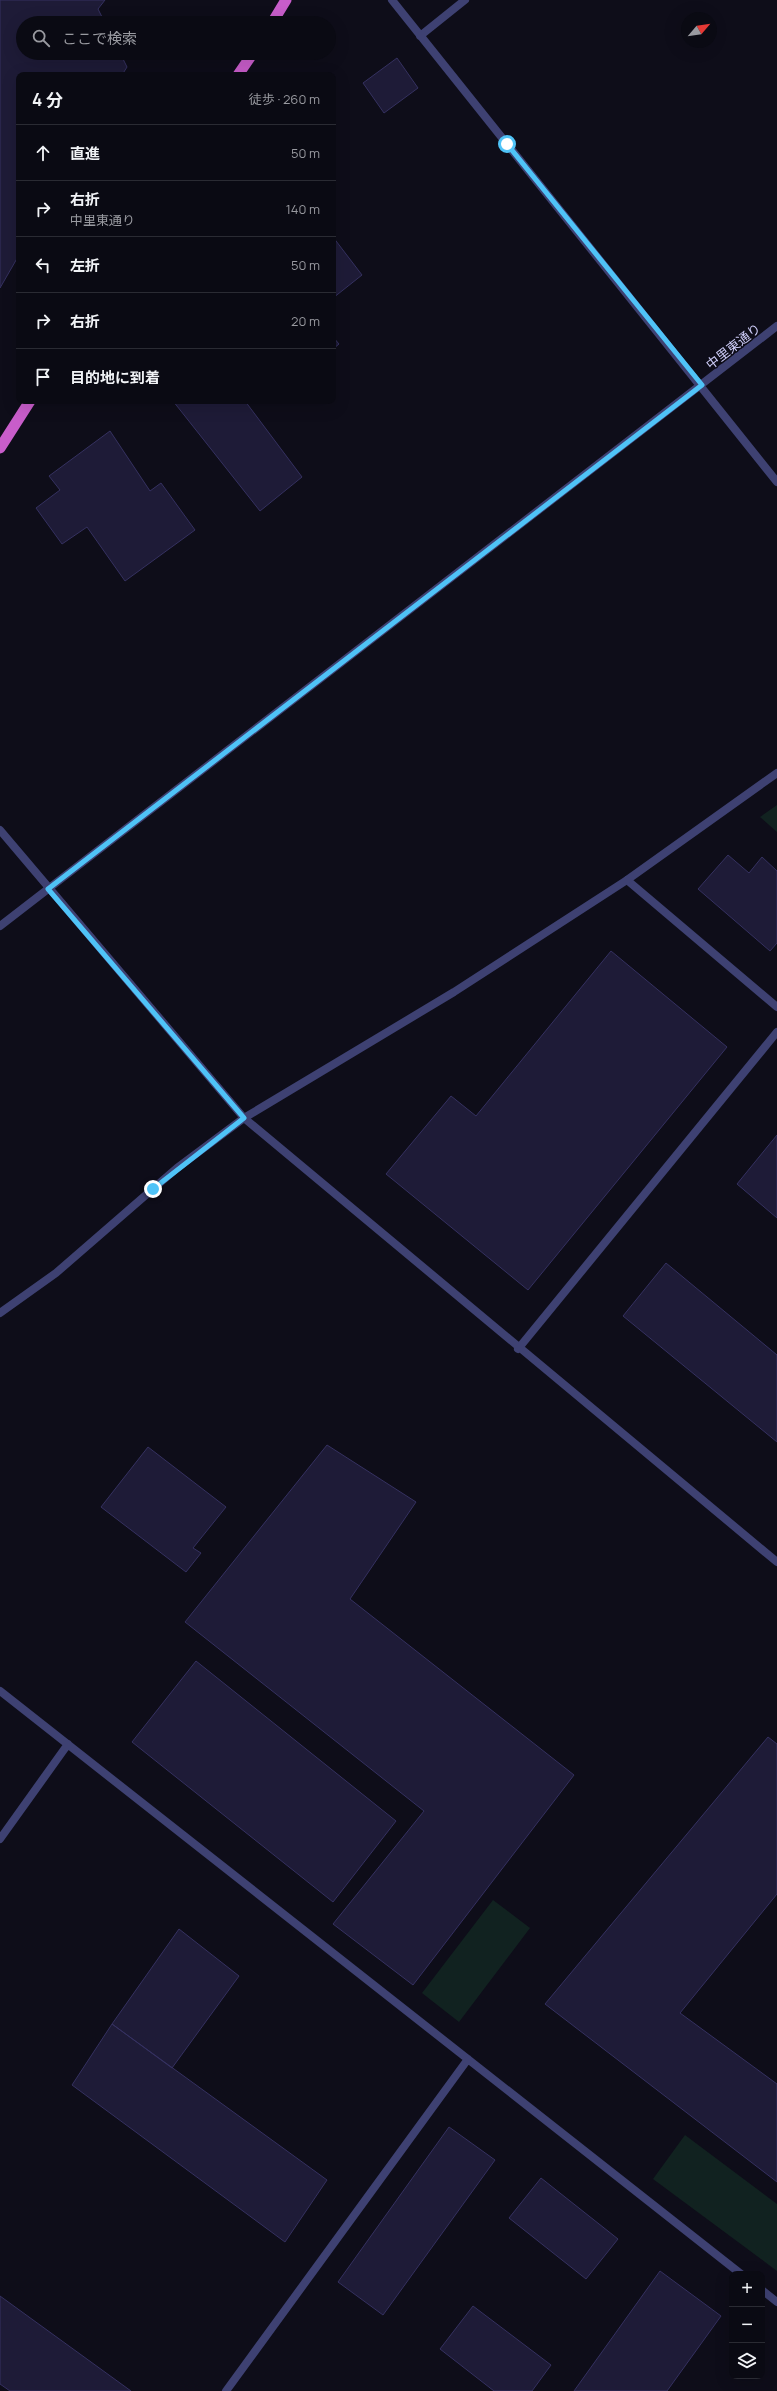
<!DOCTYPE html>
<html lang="ja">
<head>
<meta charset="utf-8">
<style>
	body { margin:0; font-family:Manrope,"Noto Sans JP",sans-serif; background:#181821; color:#f1f3f6 }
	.controls { position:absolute; right:12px; bottom:12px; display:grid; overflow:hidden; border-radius:8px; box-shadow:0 4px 16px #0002 }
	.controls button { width:36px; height:36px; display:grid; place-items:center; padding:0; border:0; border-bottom:1px solid #2a2b33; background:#0a0a13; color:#f1f3f6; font:20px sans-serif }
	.compass { position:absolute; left:681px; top:12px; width:36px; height:36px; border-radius:50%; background:#0a0a13; box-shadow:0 4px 16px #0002; rotate:61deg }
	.stop { position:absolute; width:12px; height:12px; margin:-9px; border:3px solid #4fc3f7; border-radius:50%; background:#fff }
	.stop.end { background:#4fc3f7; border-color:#fff; box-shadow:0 1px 4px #0008 }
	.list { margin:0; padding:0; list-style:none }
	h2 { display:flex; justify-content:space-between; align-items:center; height:52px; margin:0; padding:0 16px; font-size:17px }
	h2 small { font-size:13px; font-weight:400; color:#999aa0 }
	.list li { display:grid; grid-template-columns:26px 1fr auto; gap:12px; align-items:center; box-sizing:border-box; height:56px; padding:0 16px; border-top:1px solid #2a2b33 }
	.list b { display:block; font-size:15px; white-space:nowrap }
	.list p { margin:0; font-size:13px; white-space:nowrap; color:#999aa0 }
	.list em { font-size:13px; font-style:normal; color:#999aa0 }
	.icon { flex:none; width:22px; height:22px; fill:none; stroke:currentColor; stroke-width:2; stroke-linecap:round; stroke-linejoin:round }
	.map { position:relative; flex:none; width:777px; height:2391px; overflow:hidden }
	.search { position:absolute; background:#0a0a13; box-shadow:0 4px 16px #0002; left:16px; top:16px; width:320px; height:44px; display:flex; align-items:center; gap:10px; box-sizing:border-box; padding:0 14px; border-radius:22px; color:#999aa0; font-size:15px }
	.panel { position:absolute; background:#0a0a13; box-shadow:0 4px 16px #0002; left:16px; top:72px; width:320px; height:332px; border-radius:8px }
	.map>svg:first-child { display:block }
</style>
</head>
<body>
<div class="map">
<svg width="777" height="2391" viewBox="0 0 777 2391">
	<rect width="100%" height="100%" fill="#0e0d19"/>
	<!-- green -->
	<path fill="#112220" d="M 777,805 L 777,832 L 760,817 Z
		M 493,1900 L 530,1928 L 459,2022 L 422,1993 Z
		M 685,2135 L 777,2204 L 777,2271 L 653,2179 Z"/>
	<!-- building -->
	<path fill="#1e1b37" stroke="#353160" d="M 0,0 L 105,0 L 98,9 L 105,23 L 23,23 L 23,53 L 120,53 L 127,67 L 122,75 L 19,75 L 19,255 L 0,288 Z
		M 397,58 L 418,88 L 384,113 L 363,83 Z
		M 333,237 L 362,275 L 333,298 Z
		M 333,337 L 339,344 L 333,349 Z
		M 173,401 L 245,401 L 302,477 L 260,511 Z
		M 110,431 L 150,491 L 161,483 L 195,530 L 125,581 L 87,527 L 62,544 L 36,508 L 60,490 L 49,476 Z
		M 728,855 L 749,873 L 762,857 L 777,871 L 777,943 L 770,951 L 698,889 Z
		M 611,951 L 727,1047 L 528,1290 L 386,1174 L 451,1096 L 476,1116 Z
		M 777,1135 L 777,1218 L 737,1184 Z
		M 666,1263 L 777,1355 L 777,1442 L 623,1316 Z
		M 327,1445 L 416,1502 L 350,1599 L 574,1775 L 413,1985 L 333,1924 L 424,1811 L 185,1622 Z
		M 148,1447 L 226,1507 L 193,1548 L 201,1553 L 186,1572 L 101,1507 Z
		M 196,1661 L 396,1821 L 333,1902 L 132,1742 Z
		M 768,1737 L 777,1744 L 777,1894 L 680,2013 L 777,2084 L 777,2182 L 545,2004 Z
		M 179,1929 L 239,1976 L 172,2068 L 112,2024 Z
		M 112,2024 L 327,2180 L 285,2242 L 72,2085 Z
		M 449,2127 L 495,2160 L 383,2315 L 338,2282 Z
		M 541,2178 L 618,2239 L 586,2279 L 509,2218 Z
		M 660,2271 L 721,2316 L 667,2391 L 574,2391 Z
		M 0,2296 L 131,2391 L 10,2391 L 0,2384 Z
		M 473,2306 L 551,2365 L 532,2391 L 494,2391 L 440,2349 Z"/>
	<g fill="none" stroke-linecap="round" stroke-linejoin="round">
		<!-- minor -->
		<path stroke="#3e4172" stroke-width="8" d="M 392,0 L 777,482
			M 420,36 L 465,0
			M 0,830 L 244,1118 L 777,1562
			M 627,880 L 777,1007
			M 0,926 L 777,326
			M 0,1313 L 56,1273 L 177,1168 L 244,1118
			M 518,1349 L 777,1032
			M 0,1691 L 741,2274
			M 0,1839 L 68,1744
			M 762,2290 L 777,2302
			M 226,2391 L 468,2059"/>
		<!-- tertiary -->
		<path stroke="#3e4172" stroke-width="8" d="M 244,1118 L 454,992 L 627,880 L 777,773"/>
		<!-- trunk -->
		<path stroke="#c85dca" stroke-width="11" d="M 272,23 L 286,0
			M 238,75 L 253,53
			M 0,448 L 30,401"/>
	</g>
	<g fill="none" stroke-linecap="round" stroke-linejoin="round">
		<!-- route -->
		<path stroke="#4fc3f7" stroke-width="5" d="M 153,1189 L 244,1118 L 48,889 L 702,385 L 507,144"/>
	</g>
	<g text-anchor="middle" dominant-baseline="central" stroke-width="3" stroke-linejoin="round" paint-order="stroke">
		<!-- street labels -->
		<g font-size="13" fill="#cdccf8" stroke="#0e0d19">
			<text transform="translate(733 346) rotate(-38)">中里東通り</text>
		</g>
	</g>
</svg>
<div class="controls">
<button>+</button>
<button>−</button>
<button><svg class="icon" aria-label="layers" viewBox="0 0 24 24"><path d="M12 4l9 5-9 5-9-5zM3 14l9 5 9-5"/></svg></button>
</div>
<svg class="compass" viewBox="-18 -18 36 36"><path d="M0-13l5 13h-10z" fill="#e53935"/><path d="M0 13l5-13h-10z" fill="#999aa0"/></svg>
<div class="stop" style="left:507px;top:144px"></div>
<div class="stop end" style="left:153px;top:1189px"></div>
<div class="search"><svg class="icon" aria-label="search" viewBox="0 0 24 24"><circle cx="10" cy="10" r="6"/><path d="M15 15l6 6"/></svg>ここで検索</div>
<section class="panel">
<h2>4 分<small>徒歩 · 260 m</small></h2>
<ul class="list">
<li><svg class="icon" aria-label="ahead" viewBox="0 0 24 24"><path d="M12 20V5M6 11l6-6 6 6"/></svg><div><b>直進</b></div><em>50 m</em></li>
<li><svg class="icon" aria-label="right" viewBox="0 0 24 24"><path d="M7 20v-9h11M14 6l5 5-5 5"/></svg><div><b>右折</b><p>中里東通り</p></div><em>140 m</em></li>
<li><svg class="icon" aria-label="left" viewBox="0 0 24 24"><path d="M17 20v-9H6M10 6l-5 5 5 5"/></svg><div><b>左折</b></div><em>50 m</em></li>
<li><svg class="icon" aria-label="right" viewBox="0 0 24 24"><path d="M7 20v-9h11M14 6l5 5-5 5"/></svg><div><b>右折</b></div><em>20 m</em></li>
<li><svg class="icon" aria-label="arrive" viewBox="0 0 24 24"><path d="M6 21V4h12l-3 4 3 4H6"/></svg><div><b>目的地に到着</b></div></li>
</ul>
</section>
</div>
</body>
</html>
